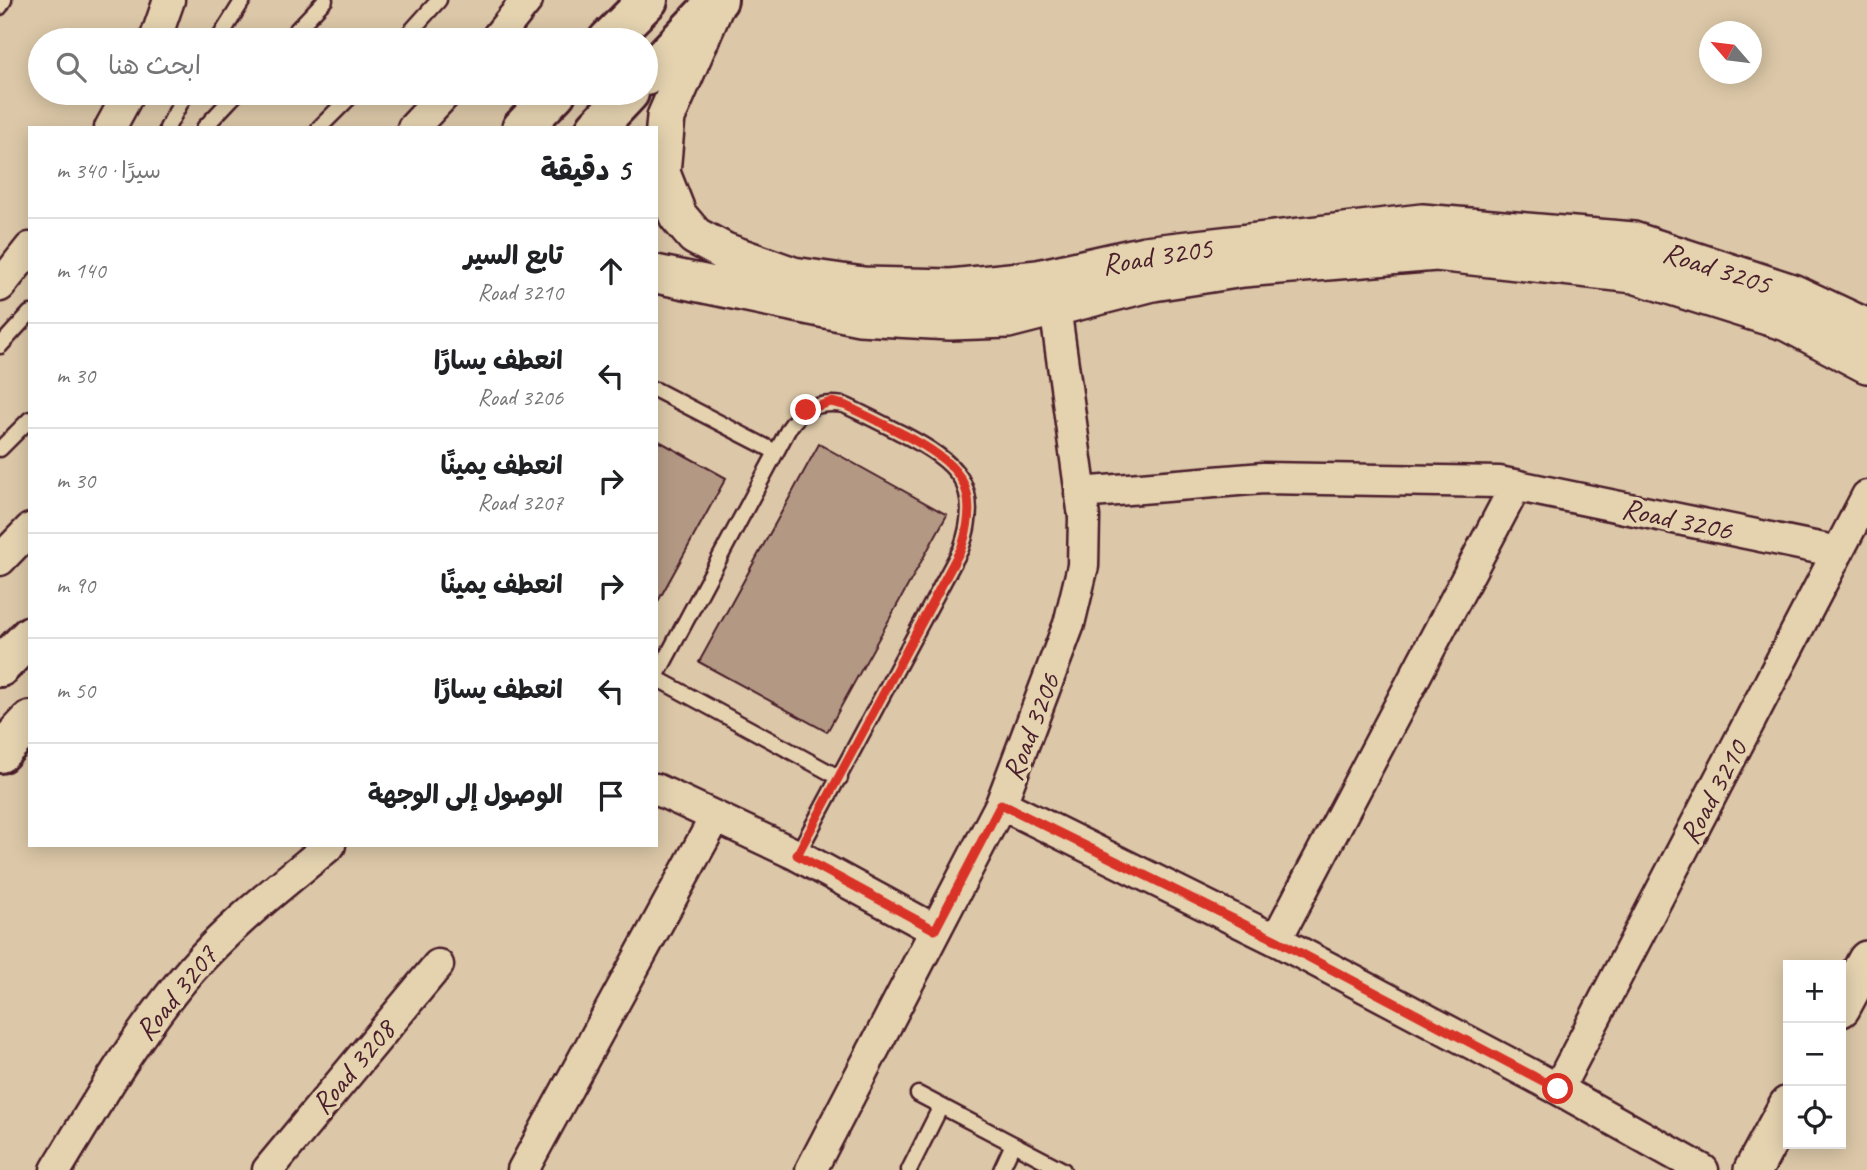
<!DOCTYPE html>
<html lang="ar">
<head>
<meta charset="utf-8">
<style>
	body { margin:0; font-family:Caveat,"Playpen Sans Arabic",sans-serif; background:#f6f6f6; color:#202124; direction:rtl }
	.controls { position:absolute; right:21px; bottom:21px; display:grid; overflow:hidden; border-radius:0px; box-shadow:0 4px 18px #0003 }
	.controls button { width:63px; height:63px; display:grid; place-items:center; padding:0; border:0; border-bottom:2px solid #e0e0e0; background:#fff; color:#202124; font:35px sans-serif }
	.compass { position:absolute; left:1699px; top:21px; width:63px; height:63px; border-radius:50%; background:#fff; box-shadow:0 4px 18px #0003; rotate:298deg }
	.stop { position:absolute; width:21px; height:21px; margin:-16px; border:5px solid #d93025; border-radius:50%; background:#fff }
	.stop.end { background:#d93025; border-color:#fff; box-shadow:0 2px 7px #0008 }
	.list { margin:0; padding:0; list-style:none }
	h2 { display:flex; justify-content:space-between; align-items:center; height:91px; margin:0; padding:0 28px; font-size:30px }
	h2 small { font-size:23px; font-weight:400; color:#757577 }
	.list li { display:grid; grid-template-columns:46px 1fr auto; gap:21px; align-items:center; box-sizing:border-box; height:105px; padding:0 28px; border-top:2px solid #e0e0e0 }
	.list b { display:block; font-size:26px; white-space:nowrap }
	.list p { margin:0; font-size:23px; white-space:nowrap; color:#757577 }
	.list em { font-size:23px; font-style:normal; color:#757577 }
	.icon { flex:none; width:38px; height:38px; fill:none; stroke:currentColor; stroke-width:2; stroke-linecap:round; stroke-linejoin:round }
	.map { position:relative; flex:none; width:1867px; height:1170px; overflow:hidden; direction:ltr }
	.search { position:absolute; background:#fff; box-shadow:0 4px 18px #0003; left:28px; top:28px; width:630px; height:77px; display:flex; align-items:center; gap:18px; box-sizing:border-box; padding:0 24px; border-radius:38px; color:#757577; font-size:26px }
	.panel { position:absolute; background:#fff; box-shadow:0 4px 18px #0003; left:28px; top:126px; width:630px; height:721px; border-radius:0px; direction:rtl }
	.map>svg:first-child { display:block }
</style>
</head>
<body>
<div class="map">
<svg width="1867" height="1170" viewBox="0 0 1867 1170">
	<rect width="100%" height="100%" fill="#dcc8a8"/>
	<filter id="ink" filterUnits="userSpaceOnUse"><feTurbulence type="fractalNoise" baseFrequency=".0143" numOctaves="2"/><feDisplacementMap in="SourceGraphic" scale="14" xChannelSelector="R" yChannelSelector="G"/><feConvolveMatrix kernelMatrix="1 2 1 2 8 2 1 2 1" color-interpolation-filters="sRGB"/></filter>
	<g filter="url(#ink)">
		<!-- building -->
		<path fill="#b39984" stroke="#4a1f2b" stroke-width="2" d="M 659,441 L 726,478 L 656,605 L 656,445 Z
			M 819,444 L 947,515 L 827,732 L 699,662 Z"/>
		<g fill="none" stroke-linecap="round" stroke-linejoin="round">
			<defs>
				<path id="service" d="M 0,7 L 4,0
					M 218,40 L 243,0
					M 287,40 L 325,0
					M 403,40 L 439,0
					M 413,93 L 431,109
					M 167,128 L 186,93
					M 204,128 L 237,93
					M 319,128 L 354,93
					M 0,346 L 30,313
					M 656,390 L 776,452
					M 0,449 L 30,419
					M 656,677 L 789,428 C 802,408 820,401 844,405 C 864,414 883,424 903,434 C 956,462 984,485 961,549 L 797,855
					M 656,678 L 840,778
					M 918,1094 L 1063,1170
					M 909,1170 L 941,1106
					M 1001,1170 L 1013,1144"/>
				<path id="minor" d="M 155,40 L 169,0
					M 495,40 L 527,0
					M 110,128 L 129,93
					M 413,128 L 446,93
					M 0,286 L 30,248
					M 1080,493 L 1263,478 L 1499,482 L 1838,552
					M 0,560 L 30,529
					M 656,789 L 797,855 L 935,930
					M 1001,804 L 1276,940 L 1558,1089 L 1703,1170
					M 1276,940 L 1516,485
					M 1558,1089 L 1867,496
					M 56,1170 C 98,1101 138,1031 191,970 C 232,923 282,885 330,845
					M 268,1170 L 438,965
					M 523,1170 L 715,818
					M 811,1170 L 1001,804 L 1069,624 L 1083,566 L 1084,517 L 1052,285"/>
				<path id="tertiary" d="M 714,7 L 666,117 L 661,173 L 678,216 L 695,236 L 725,252 L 793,276 L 863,286 L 951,288 L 1038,279 L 1145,255 L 1422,223 L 1633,241 L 1792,293 L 1867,328
					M 656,274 L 859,316 L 950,321 L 1008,319 L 1153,282 L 1243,268 L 1436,252 L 1634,274 L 1787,322 L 1867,364
					M 1841,1008 L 1867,960
					M 1753,1170 L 1788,1105"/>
				<path id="secondary" d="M 608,40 L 648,0
					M 646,76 L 718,0
					M 522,128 L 556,93
					M 596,128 L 629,93
					M 0,667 L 30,636
					M 0,753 L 30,721"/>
			</defs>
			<!-- service casing -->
			<use href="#service" stroke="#4a1f2b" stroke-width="19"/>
			<!-- minor casing -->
			<use href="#minor" stroke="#4a1f2b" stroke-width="35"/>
			<!-- tertiary casing -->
			<use href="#tertiary" stroke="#4a1f2b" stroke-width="42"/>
			<!-- secondary casing -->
			<use href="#secondary" stroke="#4a1f2b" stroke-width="44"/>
			<!-- service -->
			<use href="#service" stroke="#e5d3b0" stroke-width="14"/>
			<!-- minor -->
			<use href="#minor" stroke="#e5d3b0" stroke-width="30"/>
			<!-- tertiary -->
			<use href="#tertiary" stroke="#e5d3b0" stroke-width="37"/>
			<!-- secondary -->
			<use href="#secondary" stroke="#e5d3b0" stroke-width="38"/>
		</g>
	</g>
	<g fill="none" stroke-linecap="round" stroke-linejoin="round" filter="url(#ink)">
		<!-- route -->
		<path stroke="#d93025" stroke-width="9" d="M 806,410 L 831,402 L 844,405 C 864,414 883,424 903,434 C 956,462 984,485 961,549 L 797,855 L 935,930 L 1001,804 L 1276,940 L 1558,1089"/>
	</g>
	<g text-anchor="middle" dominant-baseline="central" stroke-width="7" stroke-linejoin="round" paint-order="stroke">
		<!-- street labels -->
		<g font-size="30" fill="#4a1f2b" stroke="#e5d3b0">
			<text transform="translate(1157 256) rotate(-9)">Road 3205</text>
			<text transform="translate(1717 268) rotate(18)">Road 3205</text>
			<text transform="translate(1677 519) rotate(12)">Road 3206</text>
			<text transform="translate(1031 727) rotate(-69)">Road 3206</text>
			<text transform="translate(1713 792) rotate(-62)">Road 3210</text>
			<text transform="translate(176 993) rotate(-51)">Road 3207</text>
			<text transform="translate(353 1067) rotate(-50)">Road 3208</text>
		</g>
	</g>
</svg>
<div class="controls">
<button>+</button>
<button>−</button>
<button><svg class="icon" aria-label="locate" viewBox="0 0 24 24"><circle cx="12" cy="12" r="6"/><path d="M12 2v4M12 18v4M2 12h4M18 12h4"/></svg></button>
</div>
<svg class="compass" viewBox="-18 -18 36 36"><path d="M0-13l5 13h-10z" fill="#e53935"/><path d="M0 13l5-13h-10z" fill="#757577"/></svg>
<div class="stop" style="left:1558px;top:1089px"></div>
<div class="stop end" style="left:806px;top:410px"></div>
<div class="search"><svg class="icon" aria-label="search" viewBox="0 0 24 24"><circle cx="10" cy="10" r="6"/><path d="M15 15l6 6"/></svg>ابحث هنا</div>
<section class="panel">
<h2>5 دقيقة<small>سيرًا · 340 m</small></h2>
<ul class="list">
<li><svg class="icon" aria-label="ahead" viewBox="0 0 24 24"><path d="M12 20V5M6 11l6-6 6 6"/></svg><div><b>تابع السير</b><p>Road 3210</p></div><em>140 m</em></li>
<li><svg class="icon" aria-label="left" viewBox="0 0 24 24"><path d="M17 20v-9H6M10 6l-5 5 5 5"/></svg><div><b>انعطف يسارًا</b><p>Road 3206</p></div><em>30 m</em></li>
<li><svg class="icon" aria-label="right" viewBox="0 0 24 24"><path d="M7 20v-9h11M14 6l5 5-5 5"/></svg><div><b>انعطف يمينًا</b><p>Road 3207</p></div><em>30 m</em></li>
<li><svg class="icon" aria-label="right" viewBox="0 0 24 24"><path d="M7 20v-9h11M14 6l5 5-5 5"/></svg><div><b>انعطف يمينًا</b></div><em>90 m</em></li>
<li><svg class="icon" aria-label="left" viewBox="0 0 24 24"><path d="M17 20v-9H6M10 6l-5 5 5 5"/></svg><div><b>انعطف يسارًا</b></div><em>50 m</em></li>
<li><svg class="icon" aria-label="arrive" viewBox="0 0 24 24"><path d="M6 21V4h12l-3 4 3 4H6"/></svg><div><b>الوصول إلى الوجهة</b></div></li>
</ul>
</section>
</div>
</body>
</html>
